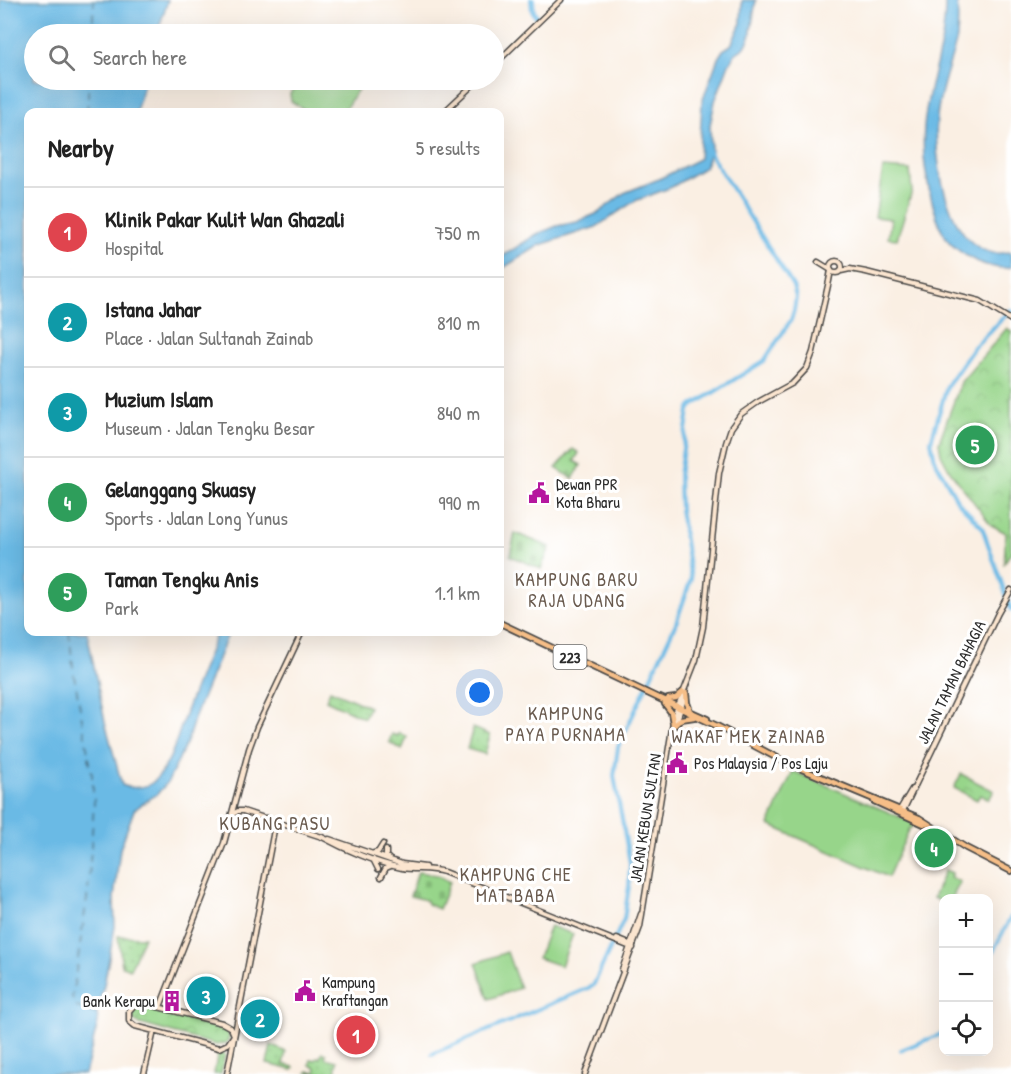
<!DOCTYPE html>
<html lang="en">
<head>
<meta charset="utf-8">
<style>
	body { margin:0; font-family:"Patrick Hand",sans-serif; background:#f6f6f6; color:#222 }
	.controls { position:absolute; right:18px; bottom:18px; display:grid; overflow:hidden; border-radius:12px; box-shadow:0 6px 24px #0002 }
	.controls button { width:54px; height:54px; display:grid; place-items:center; padding:0; border:0; border-bottom:2px solid #e0e0e0; background:#fff; color:#222; font:30px sans-serif }
	.you { position:absolute; left:480px; top:693px; width:21px; height:21px; margin:-15px; border:4px solid #fff; border-radius:50%; background:#1a73e8; box-shadow:0 0 0 9px #1a73e833 }
	.badge { display:grid; place-items:center; width:39px; height:39px; border-radius:50%; background:#7c3aed; color:#fff; font-size:20px; font-weight:700 }
	.pin { position:absolute; translate:-50% -50%; border:3px solid #fff; box-shadow:0 2px 6px #0006 }
	.list { margin:0; padding:0; list-style:none }
	h2 { display:flex; justify-content:space-between; align-items:center; height:78px; margin:0; padding:0 24px; font-size:26px }
	h2 small { font-size:20px; font-weight:400; color:#767676 }
	.list li { display:grid; grid-template-columns:39px 1fr auto; gap:18px; align-items:center; box-sizing:border-box; height:90px; padding:0 24px; border-top:2px solid #e0e0e0 }
	.list b { display:block; font-size:22px; white-space:nowrap }
	.list p { margin:0; font-size:20px; white-space:nowrap; color:#767676 }
	.list em { font-size:20px; font-style:normal; color:#767676 }
	.icon { flex:none; width:33px; height:33px; fill:none; stroke:currentColor; stroke-width:2; stroke-linecap:round; stroke-linejoin:round }
	.map { position:relative; flex:none; width:1011px; height:1074px; overflow:hidden }
	.search { position:absolute; background:#fff; box-shadow:0 6px 24px #0002; left:24px; top:24px; width:480px; height:66px; display:flex; align-items:center; gap:15px; box-sizing:border-box; padding:0 21px; border-radius:33px; color:#767676; font-size:22px }
	.panel { position:absolute; background:#fff; box-shadow:0 6px 24px #0002; left:24px; top:108px; width:480px; height:528px; border-radius:12px }
	.map>svg:first-child { display:block }
</style>
</head>
<body>
<div class="map">
<svg width="1011" height="1074" viewBox="0 0 1011 1074">
	<defs>
		<pattern id="grass-dots" width="8" height="8" patternUnits="userSpaceOnUse" patternTransform="scale(1.5)"><rect width="8" height="8" fill="#97d58a"/><path d="M2 2h.1M6 6h.1" fill="none" stroke="#82b777" stroke-width="1.8" stroke-linecap="round"/></pattern>
		<pattern id="cemetery-stones" width="16" height="16" patternUnits="userSpaceOnUse" patternTransform="scale(1.5)"><rect width="16" height="16" fill="#97d58a"/><path d="M2 7V4a2 2 0 0 1 4 0v3zM10 15v-3a2 2 0 0 1 4 0v3z" fill="#82b777"/></pattern>
		<pattern id="park-crowns" width="20" height="18" patternUnits="userSpaceOnUse" patternTransform="scale(1.5)"><rect width="20" height="18" fill="#97d58a"/><path d="M2 6a3 3 0 1 1 6 0M12 15a3 3 0 1 1 6 0" fill="none" stroke="#82b777"/></pattern>
	</defs>
	<rect width="100%" height="100%" fill="#fff"/>
	<filter id="ink" filterUnits="userSpaceOnUse"><feTurbulence type="fractalNoise" baseFrequency=".0167" numOctaves="2"/><feDisplacementMap in="SourceGraphic" scale="12" xChannelSelector="R" yChannelSelector="G"/><feConvolveMatrix kernelMatrix="1 2 1 2 8 2 1 2 1" color-interpolation-filters="sRGB"/></filter>
	<filter id="wash" filterUnits="userSpaceOnUse"><feTurbulence type="fractalNoise" baseFrequency=".008" numOctaves="4" result="noise"/><feDisplacementMap in="SourceGraphic" scale="24" xChannelSelector="R" yChannelSelector="G"/><feGaussianBlur stdDeviation="1.35" result="paint"/><feColorMatrix in="noise" values="0 0 0 0 0 0 0 0 0 0 0 0 0 0 0 0 0 1.4 0 .05"/><feComposite in="paint" operator="in"/></filter>
	<g filter="url(#wash)">
		<rect width="100%" height="100%" fill="#faefe3"/>
		<!-- grass -->
		<path fill="url(#grass-dots)" stroke="#61805a" stroke-width="1.5" d="M 330,690 L 369,707 L 364,718 L 326,700 Z
			M 473,728 L 490,735 L 485,754 L 467,749 Z
			M 399,733 L 407,737 L 402,750 L 389,742 L 392,734 L 397,736 Z
			M 118,936 L 144,937 L 130,969 L 122,966 Z
			M 271,1045 L 286,1052 L 283,1064 L 294,1067 L 293,1070 L 267,1064 Z
			M 322,1053 L 326,1054 L 325,1058 L 337,1061 L 335,1074 L 307,1073 L 308,1071 L 315,1073 L 316,1068 L 310,1065 L 311,1059 L 316,1060 L 317,1057 L 320,1058 Z"/>
		<!-- cemetery -->
		<path fill="url(#cemetery-stones)" stroke="#61805a" stroke-width="1.5" d="M 573,449 L 579,453 L 574,461 L 581,465 L 573,479 L 556,468 Z
			M 515,533 L 550,547 L 541,569 L 510,556 Z
			M 418,872 L 437,875 L 450,882 L 439,909 L 427,904 L 426,900 L 410,896 Z"/>
		<!-- park -->
		<path fill="url(#park-crowns)" stroke="#61805a" stroke-width="1.5" d="M 1007,328 L 1011,331 L 1011,553 L 1004,563 L 1006,533 L 991,525 L 950,471 L 941,454 L 939,442 L 961,382 Z
			M 961,774 L 994,791 L 989,799 L 980,795 L 977,800 L 954,788 Z
			M 142,1006 L 222,1026 L 228,1031 L 229,1039 L 226,1043 L 216,1045 L 137,1023 L 133,1020 L 132,1013 L 136,1007 Z
			M 218,1051 L 225,1055 L 221,1074 L 214,1074 Z"/>
		<!-- pitch -->
		<path fill="#97d58a" stroke="#61805a" stroke-width="1.5" d="M 299,80 L 357,80 L 362,83 L 343,112 L 308,112 L 291,101 L 290,94 Z
			M 883,168 L 910,170 L 912,191 L 897,239 L 888,238 L 891,219 L 875,217 Z
			M 793,771 L 914,823 L 912,828 L 910,828 L 888,877 L 769,825 Z
			M 945,870 L 952,873 L 950,877 L 960,882 L 952,898 L 944,898 L 943,902 L 933,898 Z
			M 550,926 L 573,934 L 561,966 L 538,958 Z
			M 507,952 L 520,988 L 489,999 L 476,963 Z"/>
		<!-- water -->
		<path fill="#6bbae5" stroke="#4b7288" stroke-width="1.5" d="M 0,0 L 168,0 L 157,34 L 34,34 L 34,80 L 145,80 L 136,112 L 28,112 L 28,632 L 87,632 L 105,722 L 122,785 C 130,789 146,788 153,782 C 174,762 178,731 188,706 C 197,681 208,656 217,632 L 229,632 L 195,716 L 187,742 L 168,782 L 157,794 L 134,810 L 120,849 L 114,898 L 115,927 L 104,985 L 98,1006 L 96,1005 L 98,1022 L 85,1074 L 0,1074 Z
			M 742,0 L 756,0 L 750,37 L 745,47 L 735,54 L 729,64 L 715,101 L 710,125 L 711,150 L 705,167 L 672,187 L 635,201 L 596,227 L 540,245 L 500,270 L 500,258 L 537,234 L 557,226 L 577,222 L 598,213 L 624,193 L 659,179 L 699,159 L 702,102 L 718,58 L 723,50 L 731,45 L 741,23 Z
			M 945,0 L 957,0 C 958,12 958,25 957,37 C 956,44 953,52 951,59 C 945,78 939,97 937,117 C 933,155 946,244 993,253 C 998,254 1005,252 1011,252 L 1011,267 C 999,271 978,263 967,256 C 943,242 941,231 933,205 C 923,168 920,138 928,100 C 935,62 946,40 945,0 Z"/>
		<g fill="none" stroke-linecap="round" stroke-linejoin="round">
			<!-- canal -->
			<path stroke="#6bbae5" stroke-width="4" d="M 708,150 L 717,165
				M 1011,310 L 974,347 L 947,386 L 931,441 L 935,460 L 958,502 L 982,527 L 1011,610
				M 988,961 L 1011,917
				M 901,1050 L 944,1033
				M 432,1054 L 593,986 L 624,919 L 629,886 L 630,863 L 614,776 L 618,747 L 676,623 L 691,579 L 680,509 L 679,475 L 689,410 L 692,406 L 764,361 L 791,320 L 794,310 L 796,297 L 793,286 L 719,168"/>
			<!-- river -->
			<path stroke="#6bbae5" stroke-width="6" d="M 532,0 L 533,11 L 536,16"/>
			<!-- ferry -->
			<path stroke="#415d6c" stroke-width="1.5" stroke-dasharray="8 6" stroke-linecap="butt" d="M 92,34 L 94,0
				M 87,112 L 89,80
				M 69,632 L 74,675 L 92,774 L 94,804 L 88,892 L 72,998 L 77,1007 L 97,1014"/>
		</g>
	</g>
	<g filter="url(#ink)">
		<g fill="none" stroke-linecap="round" stroke-linejoin="round">
			<defs>
				<path id="secondary" d="M 494,65 L 561,0
					M 444,112 L 478,80
					M830 267a6 6 0 1 1 12 0a6 6 0 1 1-12 0Z
					M 841,271 L 850,269 L 866,272 L 980,301 L 1011,320
					M 676,723 L 685,696
					M 899,811 L 912,789
					M 902,813 L 998,613 L 1011,590
					M 233,814 L 238,811 L 243,811 L 322,837
					M 322,837 C 344,849 376,863 402,868 C 416,870 430,868 444,872 L 633,948
					M 329,839 L 402,864 L 425,867
					M 386,850 L 386,856 L 390,860
					M 374,853 L 378,852 L 383,844
					M 373,859 L 378,869
					M 381,877 L 386,868 L 391,866
					M 617,939 L 632,945
					M 622,970 L 641,914
					M 136,1003 L 142,1003 L 222,1023 L 231,1028 L 234,1035 L 228,1044 L 219,1048 L 135,1026 L 129,1021 L 129,1011 Z
					M 160,1007 L 224,843 L 249,749 L 257,727 L 302,632
					M 588,1066 L 640,927 L 674,716 L 696,660 L 703,627 L 719,473 L 726,443 L 731,428 L 741,414 L 758,402 L 793,383 L 807,368 L 813,352 L 829,281 L 831,270 L 818,262
					M 144,1074 L 154,1031
					M 227,1074 L 274,830 L 272,823 L 267,818
					M 585,1074 L 587,1068"/>
				<path id="primary" d="M 500,623 L 715,725 L 785,762 L 919,818 L 966,848 L 1011,871
					M 686,693 L 687,703 L 690,711
					M 660,698 L 707,719
					M 668,699 L 676,698 L 683,692
					M 665,704 L 671,712 L 673,723
					M 675,725 L 681,719 L 694,717
					M 874,801 L 924,824"/>
			</defs>
			<!-- secondary casing -->
			<use href="#secondary" stroke="#4a4847" stroke-width="7"/>
			<!-- primary casing -->
			<use href="#primary" stroke="#4a4847" stroke-width="8"/>
			<!-- secondary -->
			<use href="#secondary" stroke="#fbe5cf" stroke-width="4"/>
			<!-- primary -->
			<use href="#primary" stroke="#f6be87" stroke-width="4.5"/>
		</g>
	</g>
	<!-- icons -->
	<defs>
		<symbol id="civic-bare" viewBox="-9 -9 18 18"><path d="M-.6-6.5H3V-4.5H.6V-3L4-1V1h2V6H-6V1h2V-1L-.6-3ZM-1.2 2.5V6h2.4V2.5Z" fill="#b5179e" stroke="#fff" stroke-width="2.5" paint-order="stroke"/></symbol>
		<symbol id="building-bare" viewBox="-9 -9 18 18"><path d="M-4-6H4V6H1V3H-1V6H-4ZM-2.5-4.3h1.7v1.8h-1.7ZM.8-4.3h1.7v1.8H.8ZM-2.5-1h1.7V.8h-1.7ZM.8-1h1.7V.8H.8Z" fill="#b5179e" stroke="#fff" stroke-width="2.5" paint-order="stroke"/></symbol>
	</defs>
	<g fill-rule="evenodd">
		<use href="#civic-bare" x="524" y="478" width="30" height="30"/>
		<use href="#civic-bare" x="662" y="748" width="30" height="30"/>
		<use href="#civic-bare" x="290" y="976" width="30" height="30"/>
		<use href="#building-bare" x="157" y="986" width="30" height="30"/>
	</g>
	<g text-anchor="middle" dominant-baseline="central" stroke-width="6" stroke-linejoin="round" paint-order="stroke">
		<!-- shield labels -->
		<rect fill="#fff" stroke="#6b6b6b" stroke-width="1.5" x="553.5" y="645" width="33" height="24" rx="4.5"/>
		<g font-size="15" font-weight="bold" fill="#2b2b2b">
			<text x="570" y="657">223</text>
		</g>
		<!-- poi labels -->
		<g font-size="16" fill="#2b2b2b" stroke="#fff" text-anchor="start">
			<text x="556" y="484">Dewan PPR<tspan x="556" dy="18">Kota Bharu</tspan></text>
			<text x="694" y="763">Pos Malaysia / Pos Laju</text>
			<text x="322" y="982">Kampung<tspan x="322" dy="18">Kraftangan</tspan></text>
			<text x="155" y="1001" text-anchor="end">Bank Kerapu</text>
		</g>
		<!-- street labels -->
		<g font-size="16" fill="#2b2b2b" stroke="#fff">
			<text transform="translate(951 682) rotate(-64)">JALAN TAMAN BAHAGIA</text>
			<text transform="translate(645 818) rotate(-81)">JALAN KEBUN SULTAN</text>
		</g>
		<!-- neighbourhood labels -->
		<g font-size="18" letter-spacing="1.5" fill="#695a4e" stroke="#fff">
			<text x="577" y="579">KAMPUNG BARU<tspan x="577" dy="21">RAJA UDANG</tspan></text>
			<text x="566" y="713">KAMPUNG<tspan x="566" dy="21">PAYA PURNAMA</tspan></text>
			<text x="749" y="736">WAKAF MEK ZAINAB</text>
			<text x="275" y="823">KUBANG PASU</text>
			<text x="516" y="874">KAMPUNG CHE<tspan x="516" dy="21">MAT BABA</tspan></text>
		</g>
	</g>
</svg>
<div class="controls">
<button>+</button>
<button>−</button>
<button><svg class="icon" aria-label="locate" viewBox="0 0 24 24"><circle cx="12" cy="12" r="6"/><path d="M12 2v4M12 18v4M2 12h4M18 12h4"/></svg></button>
</div>
<div class="you"></div>
<div class="pin badge" style="left:356px;top:1035px;background:#e0444e">1</div>
<div class="pin badge" style="left:260px;top:1019px;background:#0f9aa8">2</div>
<div class="pin badge" style="left:206px;top:996px;background:#0f9aa8">3</div>
<div class="pin badge" style="left:934px;top:848px;background:#2e9e5b">4</div>
<div class="pin badge" style="left:975px;top:445px;background:#2e9e5b">5</div>
<div class="search"><svg class="icon" aria-label="search" viewBox="0 0 24 24"><circle cx="10" cy="10" r="6"/><path d="M15 15l6 6"/></svg>Search here</div>
<section class="panel">
<h2>Nearby<small>5 results</small></h2>
<ul class="list">
<li><span class="badge" style="background:#e0444e">1</span><div><b>Klinik Pakar Kulit Wan Ghazali</b><p>Hospital</p></div><em>750 m</em></li>
<li><span class="badge" style="background:#0f9aa8">2</span><div><b>Istana Jahar</b><p>Place · Jalan Sultanah Zainab</p></div><em>810 m</em></li>
<li><span class="badge" style="background:#0f9aa8">3</span><div><b>Muzium Islam</b><p>Museum · Jalan Tengku Besar</p></div><em>840 m</em></li>
<li><span class="badge" style="background:#2e9e5b">4</span><div><b>Gelanggang Skuasy</b><p>Sports · Jalan Long Yunus</p></div><em>990 m</em></li>
<li><span class="badge" style="background:#2e9e5b">5</span><div><b>Taman Tengku Anis</b><p>Park</p></div><em>1.1 km</em></li>
</ul>
</section>
</div>
</body>
</html>
